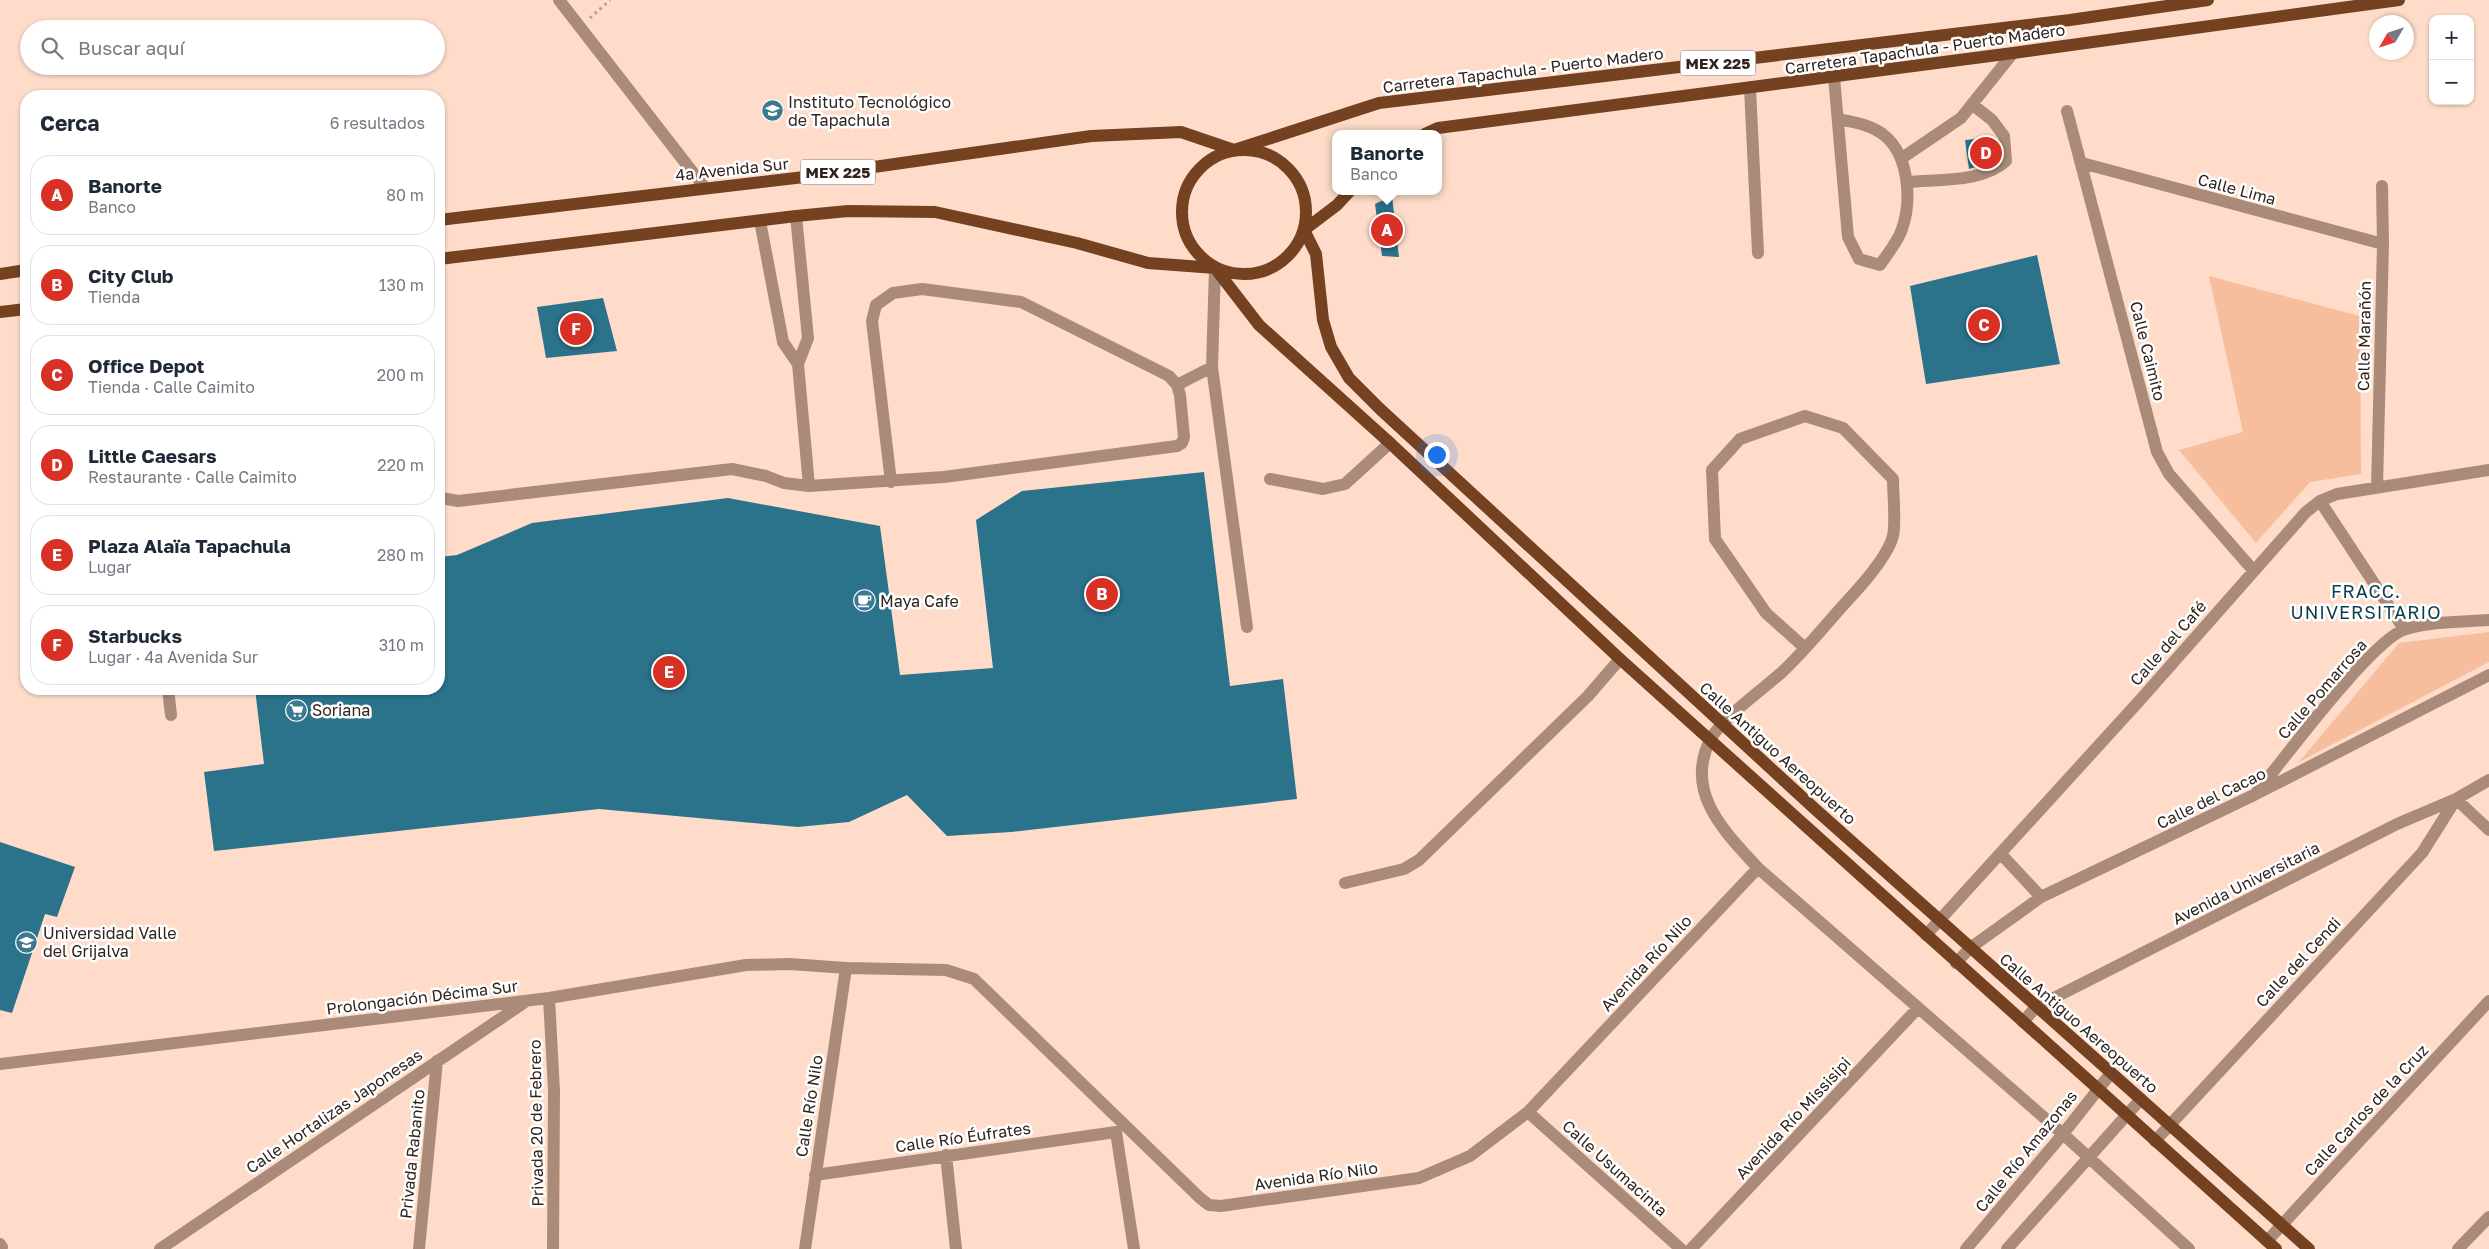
<!DOCTYPE html>
<html lang="es">
<head>
<meta charset="utf-8">
<style>
	body { margin:0; font-family:"Golos Text",sans-serif; background:#f6f6f7; color:#1f2937 }
	.controls { position:absolute; right:15px; top:15px; display:grid; overflow:hidden; border-radius:10px; box-shadow:0 1px 4px #0004 }
	.controls button { width:45px; height:45px; display:grid; place-items:center; padding:0; border:0; border-bottom:1px solid #e0e1e3; background:#fff; color:#1f2937; font:25px sans-serif }
	.compass { position:absolute; left:2369px; top:15px; width:45px; height:45px; border-radius:50%; background:#fff; box-shadow:0 1px 4px #0004; rotate:231deg }
	.you { position:absolute; left:1436px; top:454px; width:18px; height:18px; margin:-12px; border:4px solid #fff; border-radius:50%; background:#1a73e8; box-shadow:0 0 0 8px #1a73e833 }
	.badge { display:grid; place-items:center; width:32px; height:32px; border-radius:50%; background:#d93025; color:#fff; font-size:16px; font-weight:700 }
	.pin { position:absolute; translate:-50% -50%; border:2px solid #fff; box-shadow:0 1px 5px #0006 }
	.popup { position:absolute; left:1332px; top:130px; width:110px; height:65px; box-sizing:border-box; display:grid; place-content:center; border-radius:10px; background:#fff; filter:drop-shadow(0 1px 4px #0005); font-size:16px; white-space:nowrap; color:#747a83 }
	.popup b { font-size:19px; color:#1f2937 }
	.popup::after { content:''; position:absolute; left:50%; top:100%; margin-left:-10px; border:10px solid transparent; border-top-color:#fff }
	.list { margin:0; padding:0; list-style:none }
	h2 { display:flex; justify-content:space-between; align-items:center; height:65px; margin:0; padding:0 20px; font-size:21px }
	h2 small { font-size:16px; font-weight:400; color:#747a83 }
	.list li { display:grid; grid-template-columns:32px 1fr auto; gap:15px; align-items:center; box-sizing:border-box; height:80px; margin:0 10px 10px; padding:0 10px; border:1px solid #e0e1e3; border-radius:20px }
	.list b { display:block; font-size:19px; white-space:nowrap }
	.list p { margin:0; font-size:16px; white-space:nowrap; color:#747a83 }
	.list em { font-size:16px; font-style:normal; color:#747a83 }
	.icon { flex:none; width:28px; height:28px; fill:none; stroke:currentColor; stroke-width:2; stroke-linecap:round; stroke-linejoin:round }
	.map { position:relative; flex:none; width:2489px; height:1249px; overflow:hidden }
	.search { position:absolute; background:#fff; box-shadow:0 1px 4px #0004; left:20px; top:20px; width:425px; height:55px; display:flex; align-items:center; gap:12px; box-sizing:border-box; padding:0 18px; border-radius:28px; color:#747a83; font-size:19px }
	.panel { position:absolute; background:#fff; box-shadow:0 1px 4px #0004; left:20px; top:90px; width:425px; height:605px; border-radius:20px }
	.map>svg:first-child { display:block }
</style>
</head>
<body>
<div class="map">
<svg width="2489" height="1249" viewBox="0 0 2489 1249">
	<rect width="100%" height="100%" fill="#fedcc9"/>
	<!-- green -->
	<path fill="#f7be9e" d="M 2209,276 L 2360,316 L 2361,474 L 2310,482 L 2256,543 L 2179,450 L 2243,432 Z
		M 2489,632 L 2489,662 L 2299,762 L 2399,643 Z"/>
	<!-- building -->
	<path fill="#2b728b" d="M 1995,137 L 1998,157 L 1982,165 L 1969,169 L 1965,140 Z
		M 1392,196 L 1399,257 L 1382,256 L 1375,204 Z
		M 2037,255 L 2060,364 L 1926,384 L 1910,286 Z
		M 603,298 L 617,351 L 546,358 L 537,307 Z
		M 1204,472 L 1230,686 L 1283,679 L 1297,799 L 1011,832 L 947,836 L 907,795 L 849,822 L 798,827 L 599,809 L 214,851 L 204,772 L 264,764 L 255,689 L 439,689 L 439,557 L 457,555 L 532,523 L 728,498 L 880,526 L 900,675 L 993,668 L 976,520 L 1022,491 Z
		M 0,842 L 75,867 L 57,917 L 45,914 L 12,1013 L 0,1010 Z"/>
	<g fill="none" stroke-linecap="round" stroke-linejoin="round">
		<!-- path -->
		<path stroke="#b79d8e" stroke-width="3" stroke-dasharray="2.5 4" stroke-linecap="butt" d="M 590,18 L 610,0"/>
		<!-- minor -->
		<path stroke="#aa8b7a" stroke-width="12" d="M 559,0 L 705,188
			M 1834,77 L 1848,237 L 1859,259 L 1880,265 C 1887,254 1898,242 1902,229 C 1912,201 1909,156 1885,136 C 1872,125 1854,122 1838,119
			M 1750,88 L 1758,253
			M 2067,111 L 2157,452 L 2169,474 L 2253,570
			M 1902,158 L 1961,118 L 2013,53
			M 2082,163 L 2383,244
			M 1907,182 C 1939,179 1981,183 2006,161 L 2004,136 L 1992,120 L 1973,105
			M 796,216 L 808,338 L 798,364 L 809,486
			M 760,221 L 783,342 L 798,364
			M 1215,268 L 1212,367 L 1247,627
			M 1177,385 L 1212,367
			M 1270,479 L 1323,489 L 1345,484 L 1390,443
			M 2377,487 L 2383,244 L 2382,186
			M 439,495 L 441,498 L 458,501 L 732,469 L 766,476 L 784,483 L 809,486 L 944,477 L 1177,446 L 1182,443 L 1184,437 L 1180,395 L 1177,385 L 1169,376 L 1021,302 L 922,289 L 893,293 L 876,305 L 872,321 L 891,482
			M 2320,501 L 2404,629
			M 1805,648 L 1766,613 L 1715,539 L 1712,470 L 1740,439 L 1805,416 L 1843,428 L 1893,479 C 1893,493 1896,523 1893,536 C 1888,555 1862,585 1848,600 C 1826,624 1805,651 1781,673 C 1763,689 1720,720 1710,740 C 1684,793 1725,832 1758,868 L 2063,1134 L 2189,1249
			M 168,689 L 171,715
			M 2257,792 C 2283,760 2373,638 2406,629 C 2432,621 2462,622 2489,620
			M 2001,854 L 2041,897
			M 1345,883 L 1404,869 L 1419,860 L 1588,696 L 1620,659
			M 1926,935 L 2141,699 L 2306,512 L 2320,501 L 2337,494 L 2489,470
			M 1956,963 L 1970,948 L 2041,897 L 2254,795 L 2489,675
			M 549,998 L 554,1091 L 553,1249
			M 2023,1022 L 2036,1007 L 2397,824 L 2456,799 L 2489,780
			M 0,1064 L 549,998 L 746,965 L 790,964 L 846,968 L 946,970 L 974,979 L 1200,1198 L 1209,1205 L 1221,1206 L 1419,1178 L 1470,1156 L 1528,1112 L 1758,868
			M 1528,1112 L 1681,1249
			M 1116,1132 L 1134,1249
			M 2155,1141 L 2422,853 L 2456,799 L 2489,830
			M 946,1155 L 956,1249
			M 815,1175 L 1116,1132
			M 2267,1241 L 2489,1001
			M 0,1244 L 2,1247
			M 160,1249 L 525,1002
			M 419,1249 L 437,1061
			M 805,1249 L 846,968
			M 1691,1249 L 1918,1008
			M 1966,1249 L 2063,1134 L 2111,1073
			M 2007,1249 L 2141,1099
			M 2458,1249 L 2489,1217"/>
		<!-- major -->
		<path stroke="#744121" stroke-width="12" d="M 1425,134 L 1438,128 L 2013,53 L 2399,0
			M1182 212a62 62 0 1 1 124 0a62 62 0 1 1-124 0Z
			M 1350,191 L 1337,205 L 1304,230 L 1316,254 L 1323,320 L 1331,347 L 1349,378 L 1380,409 L 1815,809 L 2309,1249
			M 439,220 L 804,177 L 1091,136 L 1181,132 L 1234,150 L 1379,103 L 2070,20 L 2208,0
			M 439,259 L 796,216 L 848,211 L 935,212 L 1077,243 L 1148,263 L 1215,268 L 1259,325 L 1390,443 L 1620,659 L 2276,1249
			M 0,274 L 26,270
			M 0,312 L 26,309"/>
	</g>
	<!-- icons -->
	<defs>
		<symbol id="university-disc" viewBox="-11 -11 22 22"><circle r="9.5" fill="#3c7990" stroke="#fff"/><path d="M0-5L7-2L0 1L-7-2ZM-4 1L0 2.5L4 1V4Q0 6-4 4Z" fill="#fff"/></symbol>
		<symbol id="cafe-disc" viewBox="-11 -11 22 22"><circle r="9.5" fill="#3c7990" stroke="#fff"/><path d="M-5.5-4.5H6V0H3Q3 3.5 0 3.5H-2.5Q-5.5 3.5-5.5 0ZM3-3.2v2h1.7v-2ZM-6 4.5H4V6H-6Z" fill="#fff"/></symbol>
		<symbol id="supermarket-disc" viewBox="-11 -11 22 22"><circle r="9.5" fill="#3c7990" stroke="#fff"/><path d="M-6-5.5h2.5l.6 2H6L4.5 2H-2.5L-4.4-4H-6ZM-1.5 3.2a1.3 1.3 0 1 0 .1 0ZM3 3.2a1.3 1.3 0 1 0 .1 0Z" fill="#fff"/></symbol>
	</defs>
	<g fill-rule="evenodd">
		<use href="#university-disc" x="760" y="98" width="25" height="25"/>
		<use href="#cafe-disc" x="852" y="588" width="25" height="25"/>
		<use href="#supermarket-disc" x="284" y="698" width="25" height="25"/>
		<use href="#university-disc" x="14" y="930" width="25" height="25"/>
	</g>
	<g text-anchor="middle" dominant-baseline="central" stroke-width="5" stroke-linejoin="round" paint-order="stroke">
		<!-- shield labels -->
		<g fill="#fff" stroke="#6e6661" stroke-width="1">
			<rect x="1680.5" y="50.5" width="75" height="25" rx="4"/>
			<rect x="800.5" y="159.5" width="75" height="25" rx="4"/>
		</g>
		<g font-size="15" font-weight="bold" fill="#30241d">
			<text x="1718" y="63">MEX 225</text>
			<text x="838" y="172">MEX 225</text>
		</g>
		<!-- street labels -->
		<g font-size="16" fill="#30241d" stroke="#fff">
			<text transform="translate(1925 49) rotate(-8)">Carretera Tapachula - Puerto Madero</text>
			<text transform="translate(1523 70) rotate(-7)">Carretera Tapachula - Puerto Madero</text>
			<text transform="translate(732 169) rotate(-6)">4a Avenida Sur</text>
			<text transform="translate(2237 189) rotate(15)">Calle Lima</text>
			<text transform="translate(2364 336) rotate(-89)">Calle Marañón</text>
			<text transform="translate(2148 351) rotate(76)">Calle Caimito</text>
			<text transform="translate(2168 643) rotate(-49)">Calle del Café</text>
			<text transform="translate(2322 689) rotate(-49)">Calle Pomarrosa</text>
			<text transform="translate(1778 753) rotate(42)">Calle Antiguo Aereopuerto</text>
			<text transform="translate(2211 798) rotate(-26)">Calle del Cacao</text>
			<text transform="translate(2246 883) rotate(-27)">Avenida Universitaria</text>
			<text transform="translate(2298 962) rotate(-47)">Calle del Cendi</text>
			<text transform="translate(1646 963) rotate(-47)">Avenida Río Nilo</text>
			<text transform="translate(422 997) rotate(-7)">Prolongación Décima Sur</text>
			<text transform="translate(2079 1023) rotate(41)">Calle Antiguo Aereopuerto</text>
			<text transform="translate(809 1106) rotate(-81)">Calle Río Nilo</text>
			<text transform="translate(2366 1110) rotate(-47)">Calle Carlos de la Cruz</text>
			<text transform="translate(334 1111) rotate(-34)">Calle Hortalizas Japonesas</text>
			<text transform="translate(1793 1118) rotate(-47)">Avenida Río Missisipi</text>
			<text transform="translate(536 1123) rotate(-91)">Privada 20 de Febrero</text>
			<text transform="translate(963 1137) rotate(-8)">Calle Río Éufrates</text>
			<text transform="translate(2026 1151) rotate(-51)">Calle Río Amazonas</text>
			<text transform="translate(412 1154) rotate(-84)">Privada Rabanito</text>
			<text transform="translate(1615 1168) rotate(42)">Calle Usumacinta</text>
			<text transform="translate(1316 1176) rotate(-8)">Avenida Río Nilo</text>
		</g>
		<!-- poi labels -->
		<g font-size="16" fill="#30241d" stroke="#fff" text-anchor="start">
			<text x="788" y="102">Instituto Tecnológico<tspan x="788" dy="18">de Tapachula</tspan></text>
			<text x="880" y="601">Maya Cafe</text>
			<text x="312" y="710">Soriana</text>
			<text x="43" y="933">Universidad Valle<tspan x="43" dy="18">del Grijalva</tspan></text>
		</g>
		<!-- neighbourhood labels -->
		<g font-size="18" letter-spacing="1" fill="#073d4e" stroke="#fff">
			<text x="2366" y="591">FRACC.<tspan x="2366" dy="21">UNIVERSITARIO</tspan></text>
		</g>
	</g>
</svg>
<div class="controls">
<button>+</button>
<button>−</button>
</div>
<svg class="compass" viewBox="-18 -18 36 36"><path d="M0-13l5 13h-10z" fill="#e53935"/><path d="M0 13l5-13h-10z" fill="#747a83"/></svg>
<div class="you"></div>
<div class="pin badge" style="left:1387px;top:230px">A</div>
<div class="popup"><b>Banorte</b>Banco</div>
<div class="pin badge" style="left:1102px;top:594px">B</div>
<div class="pin badge" style="left:1984px;top:325px">C</div>
<div class="pin badge" style="left:1986px;top:153px">D</div>
<div class="pin badge" style="left:669px;top:672px">E</div>
<div class="pin badge" style="left:576px;top:329px">F</div>
<div class="search"><svg class="icon" aria-label="search" viewBox="0 0 24 24"><circle cx="10" cy="10" r="6"/><path d="M15 15l6 6"/></svg>Buscar aquí</div>
<section class="panel">
<h2>Cerca<small>6 resultados</small></h2>
<ul class="list">
<li><span class="badge">A</span><div><b>Banorte</b><p>Banco</p></div><em>80 m</em></li>
<li><span class="badge">B</span><div><b>City Club</b><p>Tienda</p></div><em>130 m</em></li>
<li><span class="badge">C</span><div><b>Office Depot</b><p>Tienda · Calle Caimito</p></div><em>200 m</em></li>
<li><span class="badge">D</span><div><b>Little Caesars</b><p>Restaurante · Calle Caimito</p></div><em>220 m</em></li>
<li><span class="badge">E</span><div><b>Plaza Alaïa Tapachula</b><p>Lugar</p></div><em>280 m</em></li>
<li><span class="badge">F</span><div><b>Starbucks</b><p>Lugar · 4a Avenida Sur</p></div><em>310 m</em></li>
</ul>
</section>
</div>
</body>
</html>
